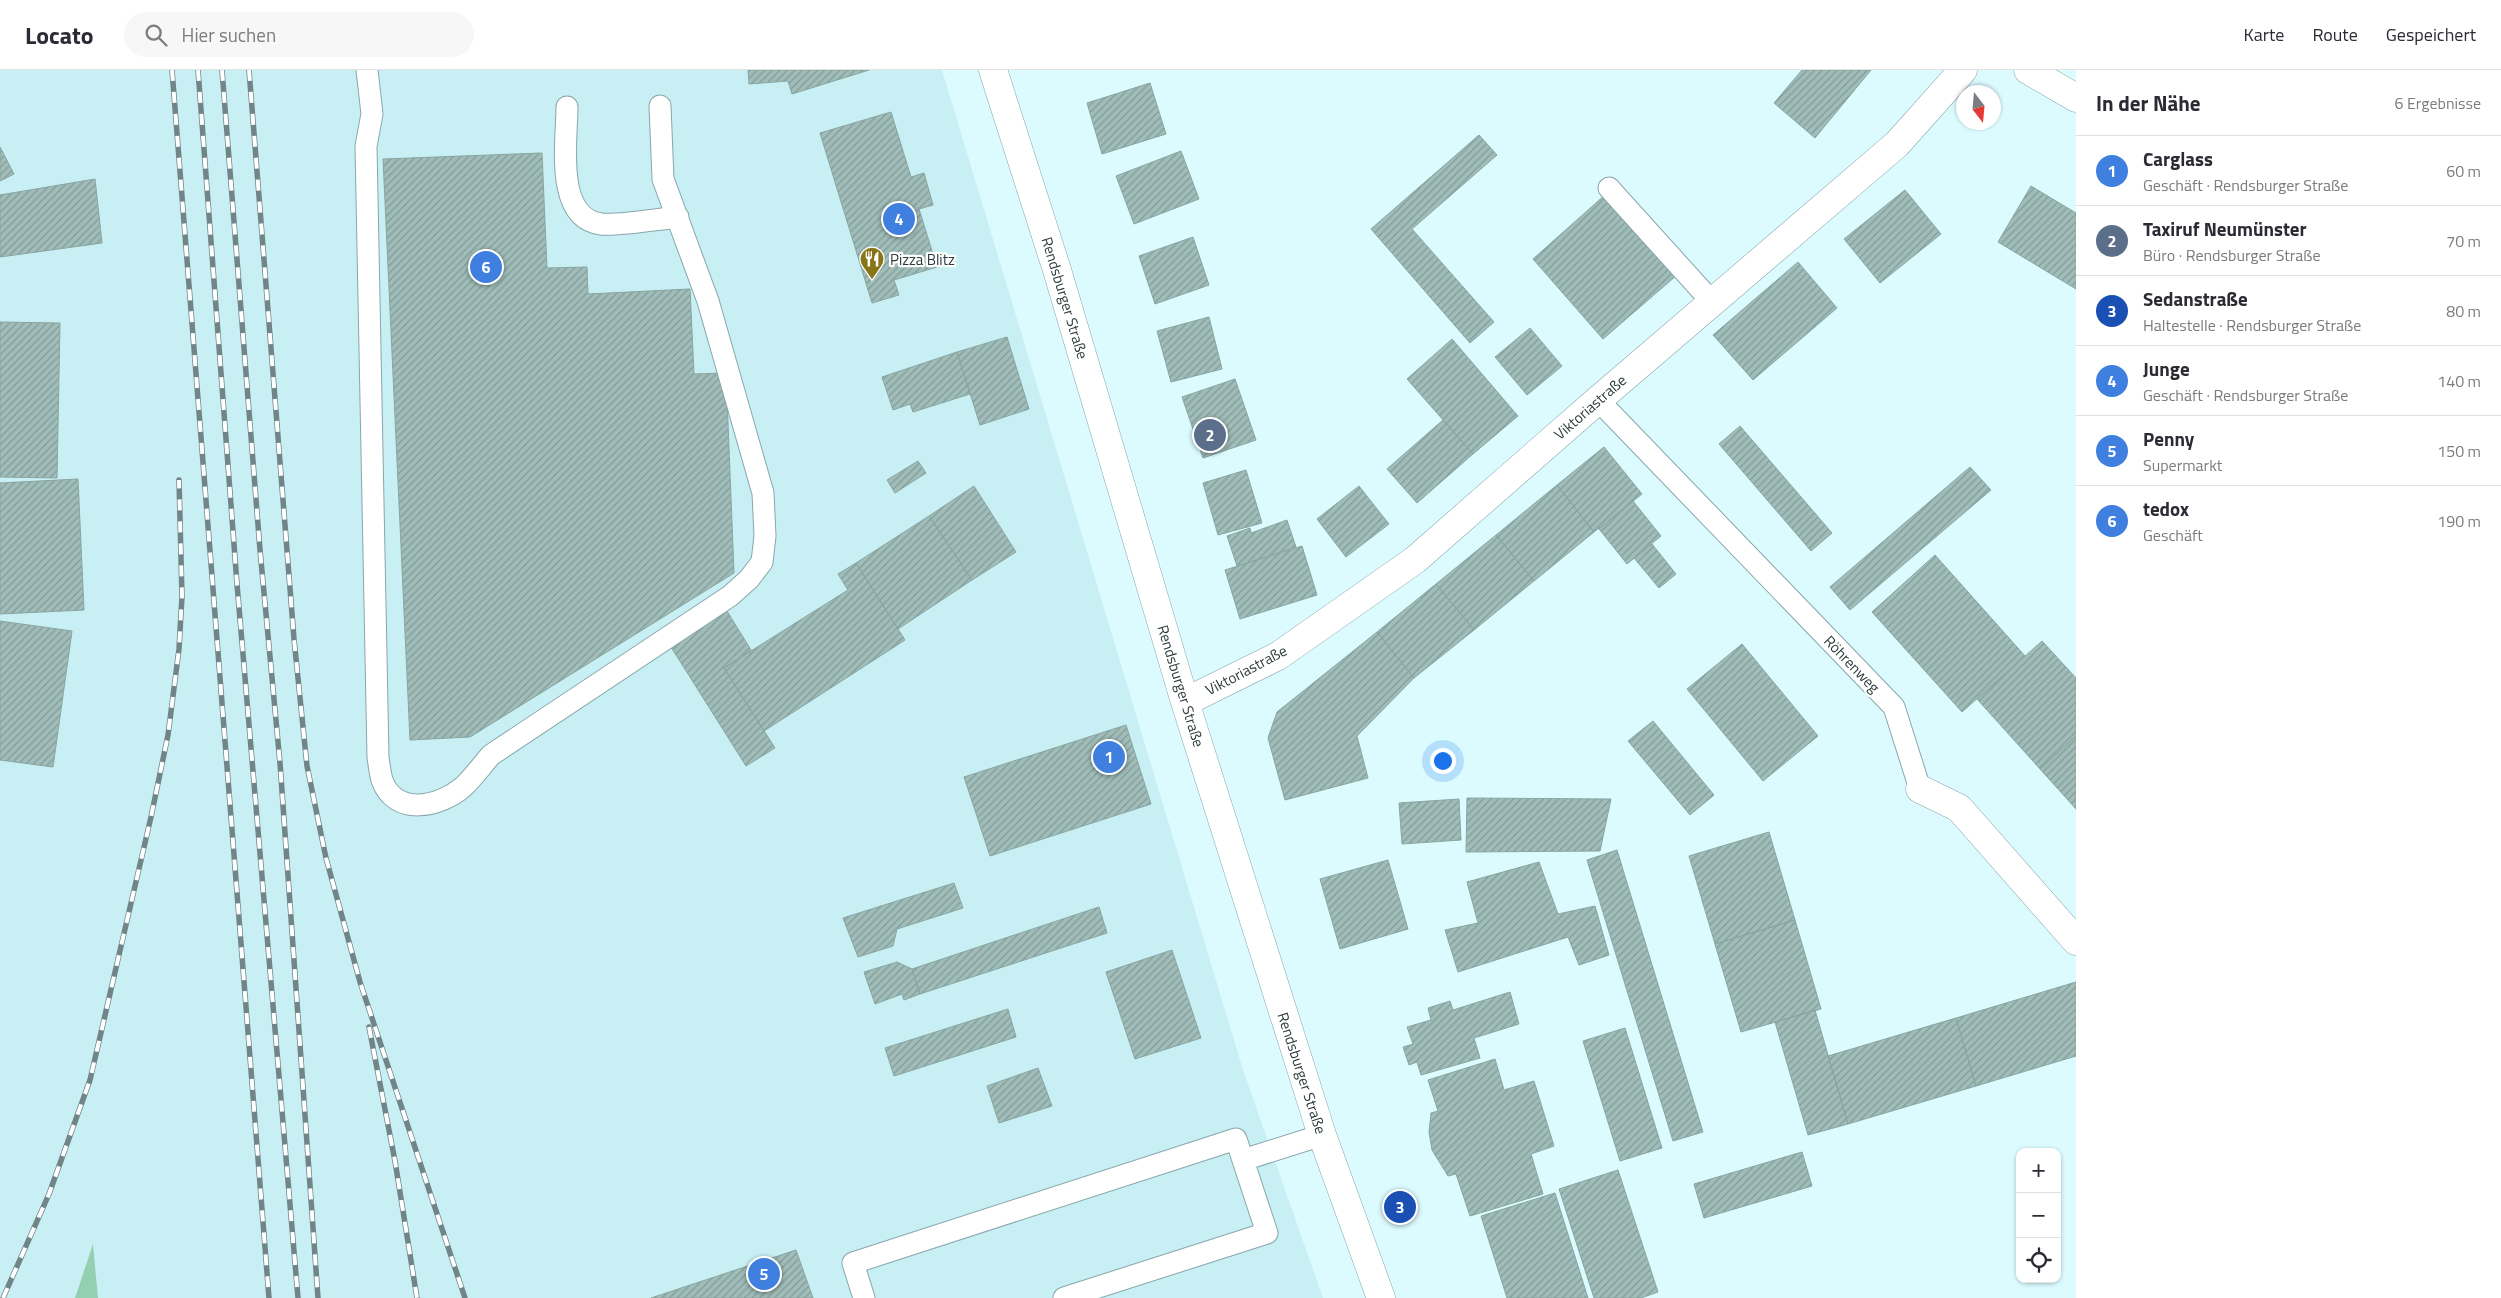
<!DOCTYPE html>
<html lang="de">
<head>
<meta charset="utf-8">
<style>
	body { margin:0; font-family:"Titillium Web",sans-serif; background:#f7f7f7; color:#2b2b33 }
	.controls { position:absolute; right:15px; bottom:15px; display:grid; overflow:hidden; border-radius:10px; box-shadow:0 1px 4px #0004 }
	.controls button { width:45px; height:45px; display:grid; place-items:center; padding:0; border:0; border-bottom:1px solid #e1e1e2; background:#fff; color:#2b2b33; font:25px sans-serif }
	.compass { position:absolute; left:1956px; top:15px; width:45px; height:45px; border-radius:50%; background:#fff; box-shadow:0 1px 4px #0004; rotate:164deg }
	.you { position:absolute; left:1442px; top:690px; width:18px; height:18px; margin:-12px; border:4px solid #fff; border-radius:50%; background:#1a73e8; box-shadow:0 0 0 8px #1a73e833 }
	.badge { display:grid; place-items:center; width:32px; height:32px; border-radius:50%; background:#b45309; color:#fff; font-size:16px; font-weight:700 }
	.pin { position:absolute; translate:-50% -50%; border:2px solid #fff; box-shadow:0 1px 5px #0006 }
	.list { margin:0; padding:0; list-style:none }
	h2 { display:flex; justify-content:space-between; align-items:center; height:65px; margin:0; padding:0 20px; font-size:21px }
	h2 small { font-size:16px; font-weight:400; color:#7c7c81 }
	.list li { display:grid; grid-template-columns:32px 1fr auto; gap:15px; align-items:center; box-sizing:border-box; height:70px; padding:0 20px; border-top:1px solid #e1e1e2 }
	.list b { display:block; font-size:19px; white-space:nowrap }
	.list p { margin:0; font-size:16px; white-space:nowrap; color:#7c7c81 }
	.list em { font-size:16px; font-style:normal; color:#7c7c81 }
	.icon { flex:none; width:28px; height:28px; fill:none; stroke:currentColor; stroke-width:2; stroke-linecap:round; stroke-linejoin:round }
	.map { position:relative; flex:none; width:2076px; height:1228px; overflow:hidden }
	header { display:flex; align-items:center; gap:30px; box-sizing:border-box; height:70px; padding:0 25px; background:#fff; border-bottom:1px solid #e1e1e2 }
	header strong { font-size:24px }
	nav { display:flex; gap:28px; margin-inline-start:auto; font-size:18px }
	.search { width:350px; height:45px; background:#f7f7f7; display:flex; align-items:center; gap:12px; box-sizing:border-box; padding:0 18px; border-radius:28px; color:#7c7c81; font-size:19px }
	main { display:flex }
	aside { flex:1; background:#fff }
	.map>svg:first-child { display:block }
</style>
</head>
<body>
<header>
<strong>Locato</strong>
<div class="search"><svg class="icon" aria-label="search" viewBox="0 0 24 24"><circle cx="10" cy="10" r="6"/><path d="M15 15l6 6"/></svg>Hier suchen</div>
<nav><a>Karte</a><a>Route</a><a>Gespeichert</a></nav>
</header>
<main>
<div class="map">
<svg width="2076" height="1228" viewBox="0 0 2076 1228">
	<defs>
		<pattern id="building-hatch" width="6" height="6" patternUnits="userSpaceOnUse" patternTransform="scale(1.25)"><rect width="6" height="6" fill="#a0bdb9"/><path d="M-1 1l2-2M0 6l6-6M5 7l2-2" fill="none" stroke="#839b98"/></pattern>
	</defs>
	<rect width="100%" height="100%" fill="#dbfbff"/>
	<!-- built -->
	<path fill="#c7eff4" d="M 0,0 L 942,0 L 1243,1000 L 1323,1228 L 98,1228 L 93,1176 L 75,1228 L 0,1228 Z"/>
	<!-- green -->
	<path fill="#94cfb2" d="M 93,1174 L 98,1228 L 75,1228 Z"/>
	<!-- building -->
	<path fill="url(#building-hatch)" stroke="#88a5a0" d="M 748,0 L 869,0 L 792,24 L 788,11 L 749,14 Z
		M 1802,0 L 1871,0 L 1815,68 L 1774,33 Z
		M 1150,13 L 1166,64 L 1102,84 L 1087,33 Z
		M 891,42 L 911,107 L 924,103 L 933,135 L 919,139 L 937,197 L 894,210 L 899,225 L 872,233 L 820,63 Z
		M 1479,65 L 1497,85 L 1412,159 L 1494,252 L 1470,273 L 1371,159 Z
		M 0,77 L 14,104 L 0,111 Z
		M 1181,81 L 1199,129 L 1134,154 L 1116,106 Z
		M 542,83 L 547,198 L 587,197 L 588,224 L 690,219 L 694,304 L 726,303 L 734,503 L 470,667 L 410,670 L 383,89 Z
		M 95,109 L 102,173 L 0,187 L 0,125 Z
		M 2031,116 L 2076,143 L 2076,219 L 1998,172 Z
		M 1905,120 L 1941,164 L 1880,213 L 1844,169 Z
		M 1606,124 L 1677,205 L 1603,269 L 1533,189 Z
		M 1193,167 L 1209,215 L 1155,234 L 1139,186 Z
		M 1798,192 L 1837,238 L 1753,310 L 1713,265 Z
		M 1209,247 L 1222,299 L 1171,312 L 1157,261 Z
		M 0,252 L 60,253 L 57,408 L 0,407 Z
		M 1530,258 L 1562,296 L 1527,325 L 1495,287 Z
		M 1007,267 L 1029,339 L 980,355 L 957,282 Z
		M 1452,269 L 1518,346 L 1473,384 L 1407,309 Z
		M 957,282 L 970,324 L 913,342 L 910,334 L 893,340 L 882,307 Z
		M 1235,309 L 1256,370 L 1203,388 L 1182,327 Z
		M 1443,350 L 1473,384 L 1417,433 L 1387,399 Z
		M 1740,356 L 1832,463 L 1811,481 L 1719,374 Z
		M 1604,377 L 1642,424 L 1594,462 L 1557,415 Z
		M 918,391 L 926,403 L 895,423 L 887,410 Z
		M 1970,397 L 1991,420 L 1850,540 L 1830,517 Z
		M 1246,400 L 1262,453 L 1218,465 L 1203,413 Z
		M 78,409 L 84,540 L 0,544 L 0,413 Z
		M 1557,415 L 1594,462 L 1534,511 L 1496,465 Z
		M 974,416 L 1016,482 L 972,510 L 929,446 Z
		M 1359,416 L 1389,454 L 1346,487 L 1317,449 Z
		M 1633,431 L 1661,466 L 1627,494 L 1599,459 Z
		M 929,446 L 972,510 L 898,559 L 856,493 Z
		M 1287,450 L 1296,477 L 1237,496 L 1227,466 L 1250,458 L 1251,463 Z
		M 1496,465 L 1534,511 L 1474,560 L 1436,514 Z
		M 1652,474 L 1676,504 L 1659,518 L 1634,488 Z
		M 1302,476 L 1317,525 L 1240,549 L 1225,500 Z
		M 1935,485 L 2025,586 L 1962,642 L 1872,542 Z
		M 856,493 L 905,570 L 764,661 L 724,598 L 848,520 L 838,504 Z
		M 1436,514 L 1474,560 L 1414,608 L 1377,562 Z
		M 727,541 L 751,580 L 724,598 L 775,678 L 746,696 L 671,577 Z
		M 0,551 L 72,561 L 53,697 L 0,690 Z
		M 1377,562 L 1414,608 L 1357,666 L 1368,708 L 1285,730 L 1268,668 L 1277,642 Z
		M 2042,571 L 2076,608 L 2076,666 L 2040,699 L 1977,629 Z
		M 1742,574 L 1818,666 L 1763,711 L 1687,619 Z
		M 1653,651 L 1714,725 L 1690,745 L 1628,671 Z
		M 1126,655 L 1151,734 L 990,786 L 964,707 Z
		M 2076,666 L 2076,739 L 2040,699 Z
		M 1467,728 L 1611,729 L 1600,781 L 1466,782 Z
		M 1459,729 L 1461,770 L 1402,774 L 1399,733 Z
		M 1769,762 L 1795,850 L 1715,874 L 1689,786 Z
		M 1617,780 L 1703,1062 L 1673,1071 L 1587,790 Z
		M 1388,790 L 1408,859 L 1340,879 L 1320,809 Z
		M 1539,792 L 1558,844 L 1595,836 L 1609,885 L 1579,895 L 1568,867 L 1458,902 L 1445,860 L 1478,853 L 1467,812 Z
		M 954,813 L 963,838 L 897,859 L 893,876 L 858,887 L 843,848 Z
		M 1099,837 L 1107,863 L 920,924 L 912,899 Z
		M 1795,850 L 1821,939 L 1741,962 L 1715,874 Z
		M 1172,880 L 1201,968 L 1135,989 L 1106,902 Z
		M 897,892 L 912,899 L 920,924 L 904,930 L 902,924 L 875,934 L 864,902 Z
		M 2076,912 L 2076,986 L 1976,1016 L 1956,948 Z
		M 1510,922 L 1519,954 L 1474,968 L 1480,988 L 1421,1005 L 1417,992 L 1409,995 L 1403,977 L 1413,974 L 1407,957 L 1431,950 L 1428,938 L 1450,931 L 1453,940 Z
		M 1008,939 L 1016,967 L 894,1006 L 885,978 Z
		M 1815,940 L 1848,1054 L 1808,1065 L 1775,952 Z
		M 1956,948 L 1976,1016 L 1848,1054 L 1828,986 Z
		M 1625,958 L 1662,1078 L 1620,1091 L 1583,971 Z
		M 1495,989 L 1504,1020 L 1534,1011 L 1554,1076 L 1531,1084 L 1543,1124 L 1470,1146 L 1456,1104 L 1448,1106 L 1432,1080 L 1429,1062 L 1431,1043 L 1438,1041 L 1428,1010 Z
		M 1038,998 L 1052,1036 L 999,1053 L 987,1016 Z
		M 1802,1082 L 1812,1116 L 1704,1148 L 1694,1114 Z
		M 1618,1100 L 1658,1222 L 1641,1228 L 1594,1228 L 1559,1119 Z
		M 1555,1123 L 1588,1228 L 1507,1228 L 1481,1146 Z
		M 796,1180 L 813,1228 L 651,1228 Z"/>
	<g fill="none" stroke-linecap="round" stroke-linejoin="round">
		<defs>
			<path id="lane" d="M 367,0 L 372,44 L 366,76 L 378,687 C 379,694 380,703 382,710 C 395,747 440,737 463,717 C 473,708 482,695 491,685 L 730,526 L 749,509 L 762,492 L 765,466 L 763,423 L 708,231 L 663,109 L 660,36
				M 567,37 C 567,70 554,148 601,154 C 618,156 658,149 678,147
				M 1609,118 L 1712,232
				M 1598,330 L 1894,637 L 1920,719
				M 1243,1090 L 1322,1065
				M 864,1228 L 853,1193 L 1236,1069 L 1267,1163 L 1064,1228"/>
			<path id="street" d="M 2028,0 L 2076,28
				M 1920,719 L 1959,738 L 2076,871"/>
			<path id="secondary" d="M 993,0 L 1057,200 L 1185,632 L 1322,1065 L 1381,1228
				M 1185,632 L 1278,586 L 1415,490 L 1598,330 L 1897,74 L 1963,0"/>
		</defs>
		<!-- lane casing -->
		<use href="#lane" stroke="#89a6aa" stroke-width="23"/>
		<!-- street casing -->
		<use href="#street" stroke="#89a6aa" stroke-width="29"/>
		<!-- secondary casing -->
		<use href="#secondary" stroke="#89a6aa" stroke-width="29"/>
		<!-- lane -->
		<use href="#lane" stroke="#fff" stroke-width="21"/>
		<!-- street -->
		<use href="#street" stroke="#fff" stroke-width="28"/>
		<!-- secondary -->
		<use href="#secondary" stroke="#fff" stroke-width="28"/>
		<defs>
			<path id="rail" d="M 172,0 L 269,1228
				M 198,0 L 237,514 L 298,1228
				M 222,0 L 260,480 L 280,693 L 318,1228
				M 249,0 L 294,569 L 307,696 L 326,788 L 360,912 L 465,1228
				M 369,957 L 395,1091 L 417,1228
				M 3,1228 L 49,1124 L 90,1010 L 151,747 L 168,665 L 179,579 L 182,526 L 179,410"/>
		</defs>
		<!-- rail casing -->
		<use href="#rail" stroke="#718487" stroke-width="5.5"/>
		<!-- rail -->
		<use href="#rail" stroke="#fff" stroke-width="4" stroke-dasharray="11" stroke-linecap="butt"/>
	</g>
	<!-- icons -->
	<defs>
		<symbol id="restaurant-pin" viewBox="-11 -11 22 30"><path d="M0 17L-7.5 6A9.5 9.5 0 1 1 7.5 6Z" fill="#887518" stroke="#fff"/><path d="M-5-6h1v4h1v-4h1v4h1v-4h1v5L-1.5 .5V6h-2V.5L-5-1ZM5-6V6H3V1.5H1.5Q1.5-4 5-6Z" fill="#fff"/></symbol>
	</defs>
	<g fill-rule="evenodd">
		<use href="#restaurant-pin" x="858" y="175" width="28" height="38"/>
	</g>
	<g text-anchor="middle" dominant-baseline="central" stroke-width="4.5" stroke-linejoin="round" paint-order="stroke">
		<!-- poi labels -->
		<g font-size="15" fill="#2e3a3b" stroke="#fff" text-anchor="start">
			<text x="890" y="189">Pizza Blitz</text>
		</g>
		<!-- street labels -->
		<g font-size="15" fill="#2e3a3b" stroke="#fff">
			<text transform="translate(1065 228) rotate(73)">Rendsburger Straße</text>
			<text transform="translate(1590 337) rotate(-41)">Viktoriastraße</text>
			<text transform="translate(1852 594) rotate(46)">Röhrenweg</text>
			<text transform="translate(1246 600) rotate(-28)">Viktoriastraße</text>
			<text transform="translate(1181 616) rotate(73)">Rendsburger Straße</text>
			<text transform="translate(1302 1003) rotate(72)">Rendsburger Straße</text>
		</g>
	</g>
</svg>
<div class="controls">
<button>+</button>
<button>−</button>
<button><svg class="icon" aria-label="locate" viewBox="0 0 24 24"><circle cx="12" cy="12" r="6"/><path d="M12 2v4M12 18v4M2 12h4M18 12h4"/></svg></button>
</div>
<svg class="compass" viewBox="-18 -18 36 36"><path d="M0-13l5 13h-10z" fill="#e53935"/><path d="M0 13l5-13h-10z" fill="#7c7c81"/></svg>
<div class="you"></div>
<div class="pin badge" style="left:1109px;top:687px;background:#3f7fe0">1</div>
<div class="pin badge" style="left:1210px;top:365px;background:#5c6f8a">2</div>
<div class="pin badge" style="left:1400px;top:1137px;background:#1a4fb4">3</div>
<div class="pin badge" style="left:899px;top:149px;background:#3f7fe0">4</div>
<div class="pin badge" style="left:764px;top:1204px;background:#3f7fe0">5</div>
<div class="pin badge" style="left:486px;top:197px;background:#3f7fe0">6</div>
</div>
<aside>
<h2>In der Nähe<small>6 Ergebnisse</small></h2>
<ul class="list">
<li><span class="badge" style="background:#3f7fe0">1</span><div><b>Carglass</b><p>Geschäft · Rendsburger Straße</p></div><em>60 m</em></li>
<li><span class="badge" style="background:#5c6f8a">2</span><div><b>Taxiruf Neumünster</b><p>Büro · Rendsburger Straße</p></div><em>70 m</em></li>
<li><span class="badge" style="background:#1a4fb4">3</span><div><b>Sedanstraße</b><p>Haltestelle · Rendsburger Straße</p></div><em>80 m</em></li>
<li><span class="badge" style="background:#3f7fe0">4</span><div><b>Junge</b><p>Geschäft · Rendsburger Straße</p></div><em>140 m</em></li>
<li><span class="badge" style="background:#3f7fe0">5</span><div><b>Penny</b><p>Supermarkt</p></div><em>150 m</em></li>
<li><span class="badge" style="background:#3f7fe0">6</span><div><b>tedox</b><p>Geschäft</p></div><em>190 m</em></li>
</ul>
</aside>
</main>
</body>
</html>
